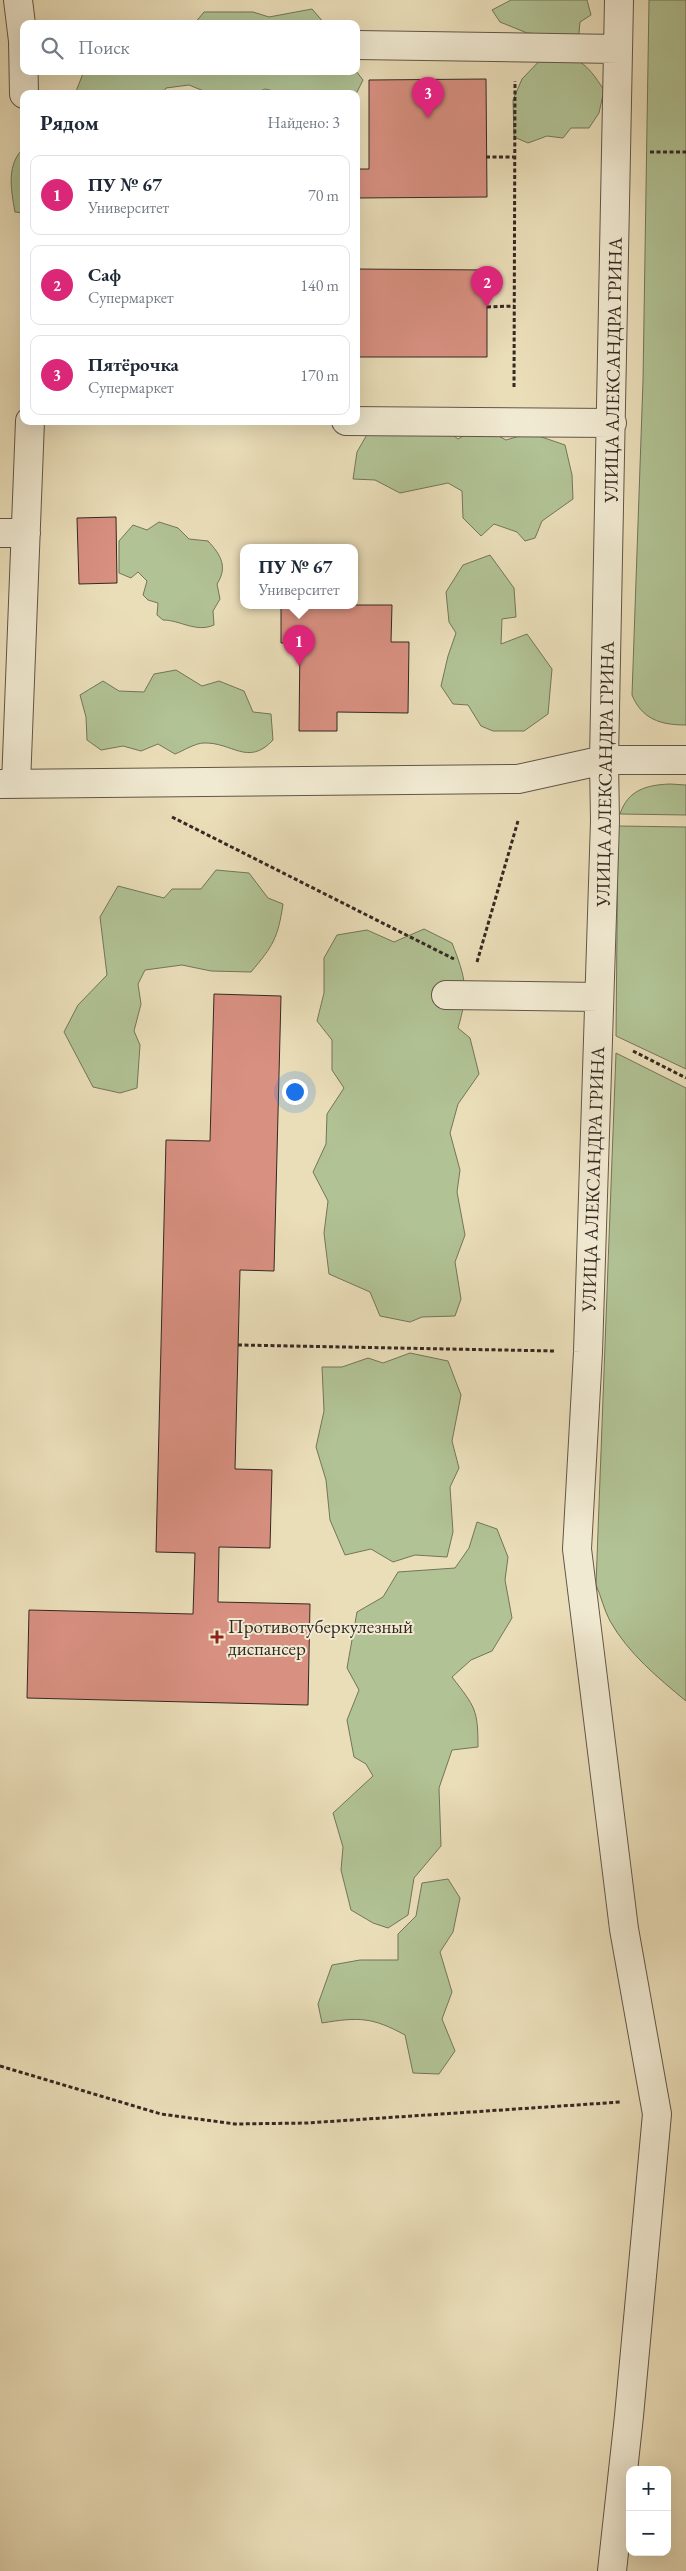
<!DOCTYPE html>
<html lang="ru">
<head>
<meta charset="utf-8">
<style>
	body { margin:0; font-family:"EB Garamond",serif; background:#f2f2f3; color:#1f2937 }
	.controls { position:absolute; right:15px; bottom:15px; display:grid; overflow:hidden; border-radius:10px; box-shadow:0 5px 20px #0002 }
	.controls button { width:45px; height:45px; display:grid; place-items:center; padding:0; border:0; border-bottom:1px solid #e0e1e3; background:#fff; color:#1f2937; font:25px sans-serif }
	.you { position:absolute; left:294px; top:1091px; width:18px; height:18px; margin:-12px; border:4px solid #fff; border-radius:50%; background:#1a73e8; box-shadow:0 0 0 8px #1a73e833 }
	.badge { display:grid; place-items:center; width:32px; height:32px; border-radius:50%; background:#db2777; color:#fff; font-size:16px; font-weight:700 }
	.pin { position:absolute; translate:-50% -41px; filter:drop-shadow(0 1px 2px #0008) }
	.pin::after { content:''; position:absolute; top:26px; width:18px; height:15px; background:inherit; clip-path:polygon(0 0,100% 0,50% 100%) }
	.popup { position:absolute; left:240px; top:544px; width:118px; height:65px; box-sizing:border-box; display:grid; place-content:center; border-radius:10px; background:#fff; filter:drop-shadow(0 1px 4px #0005); font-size:16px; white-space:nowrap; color:#747a83 }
	.popup b { font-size:19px; color:#1f2937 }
	.popup::after { content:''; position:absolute; left:50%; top:100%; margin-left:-10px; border:10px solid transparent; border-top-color:#fff }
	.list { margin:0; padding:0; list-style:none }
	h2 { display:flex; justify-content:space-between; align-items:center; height:65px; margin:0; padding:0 20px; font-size:21px }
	h2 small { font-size:16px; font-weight:400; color:#747a83 }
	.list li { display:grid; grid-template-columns:32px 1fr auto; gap:15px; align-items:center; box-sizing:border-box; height:80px; margin:0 10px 10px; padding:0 10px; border:1px solid #e0e1e3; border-radius:10px }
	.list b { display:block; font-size:19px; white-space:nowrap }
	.list p { margin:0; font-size:16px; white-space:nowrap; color:#747a83 }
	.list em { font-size:16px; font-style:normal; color:#747a83 }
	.icon { flex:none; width:28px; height:28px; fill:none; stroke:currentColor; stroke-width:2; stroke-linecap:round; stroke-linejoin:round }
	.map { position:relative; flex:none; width:686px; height:2571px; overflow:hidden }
	.search { position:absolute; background:#fff; box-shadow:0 5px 20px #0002; left:20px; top:20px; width:340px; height:55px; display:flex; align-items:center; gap:12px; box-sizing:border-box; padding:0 18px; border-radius:10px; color:#747a83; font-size:19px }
	.panel { position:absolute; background:#fff; box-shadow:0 5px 20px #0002; left:20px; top:90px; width:340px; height:335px; border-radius:10px }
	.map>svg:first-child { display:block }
</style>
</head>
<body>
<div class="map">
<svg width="686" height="2571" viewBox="0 0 686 2571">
	<rect width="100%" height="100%" fill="#eadeb9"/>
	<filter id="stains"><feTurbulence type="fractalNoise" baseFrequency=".004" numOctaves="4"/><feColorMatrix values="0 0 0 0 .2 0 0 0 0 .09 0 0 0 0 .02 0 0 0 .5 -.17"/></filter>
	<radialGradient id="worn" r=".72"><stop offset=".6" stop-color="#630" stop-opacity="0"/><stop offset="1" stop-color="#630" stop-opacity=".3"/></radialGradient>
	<!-- green -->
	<path fill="#b1c294" stroke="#73755b" d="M 511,0 L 587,0 L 591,15 L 580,22 L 578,43 L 558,45 L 542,34 L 527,33 L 500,22 L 492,10 Z
		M 649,0 L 686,0 L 686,725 C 660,725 642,719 632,695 L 643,381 Z
		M 312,9 L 325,24 L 194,24 L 204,12 L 253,12 L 269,17 Z
		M 547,53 C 580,58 585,61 604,90 L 599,113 L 589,128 L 571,128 L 563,138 L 547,136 L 528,143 L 514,137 L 513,100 L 522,79 Z
		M 84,71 L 356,71 L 363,80 L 356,94 L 287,94 L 265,89 L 253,94 L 211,94 L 189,85 L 166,88 L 162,94 L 75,94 Z
		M 24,148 L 24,213 L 15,212 C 11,190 6,164 24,148 Z
		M 421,411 L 458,439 L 475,429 L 493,433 L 506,440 L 530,433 L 565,445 L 572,475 L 573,499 L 542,521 L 535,538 L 525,541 L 517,532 L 494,524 L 481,536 L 463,518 L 462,491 L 448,483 L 400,493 L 375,480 L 353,479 L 357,452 L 369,431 Z
		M 159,522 L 178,528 L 189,539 L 208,541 C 221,555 228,567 217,584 L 220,599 L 213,611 L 214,625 C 196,633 180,620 163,620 L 157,615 L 158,603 L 148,600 L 143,595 L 147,581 L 138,572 L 131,578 L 119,573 L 119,541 L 133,525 L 147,530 Z
		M 490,555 L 514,588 L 516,617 L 502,619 L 501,644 L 527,634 L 552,669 L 548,714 L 524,731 L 493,731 L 481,726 L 468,705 L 453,704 L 441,686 L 448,656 L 456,633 L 449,622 L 446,592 L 463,565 Z
		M 176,670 L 202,686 L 219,681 L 244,691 L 253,712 L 271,714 L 273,740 C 248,767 232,742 204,743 C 195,743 183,751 175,754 L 158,744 L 141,751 L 123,746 L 101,750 L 87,740 L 86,717 L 80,695 L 103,681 L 119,691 L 144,692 L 154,674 Z
		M 670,784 L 686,785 L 686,815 L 620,814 C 628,790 646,785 670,784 Z
		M 618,826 L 686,827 L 686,1069 L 616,1036 Z
		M 216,870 L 249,873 L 268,898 L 283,904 C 278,938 273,946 251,972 L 211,971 L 182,965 L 145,970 L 138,984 L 141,1004 L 134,1031 L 140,1045 L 137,1088 L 120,1093 L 93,1087 L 64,1032 L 78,1005 L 107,975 L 100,917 L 118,886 L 164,898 L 172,889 L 201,889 Z
		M 424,929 L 452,943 C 466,979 469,991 458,1028 L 470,1038 L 479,1074 L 458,1104 L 450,1133 L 460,1170 L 457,1192 L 465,1235 L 455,1262 L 461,1299 L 455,1316 L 422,1317 L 410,1322 L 380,1316 L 370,1292 L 329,1274 L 324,1233 L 328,1201 L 313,1172 L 326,1144 L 327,1114 L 344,1088 L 332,1070 L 332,1040 L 317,1021 L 324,993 L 324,958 L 337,935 L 367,930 L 394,942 Z
		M 616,1053 L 686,1088 L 686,1701 C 658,1678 628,1653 610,1621 C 604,1610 601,1596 596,1585 Z
		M 410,1353 L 448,1361 L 461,1395 L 452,1441 L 459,1468 L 450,1487 L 453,1532 L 447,1557 L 415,1555 L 393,1562 L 371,1549 L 345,1555 L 330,1520 L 326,1480 L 316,1447 L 324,1411 L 322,1367 L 342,1367 L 368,1358 L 383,1363 Z
		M 477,1522 L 497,1529 L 508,1557 L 505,1580 L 512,1618 L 492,1651 L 471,1660 L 452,1677 C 475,1707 478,1709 478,1747 L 452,1750 L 439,1788 L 441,1846 L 414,1878 L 408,1915 L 388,1928 L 373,1923 L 351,1910 L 341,1870 L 343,1847 L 333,1813 L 373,1776 L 366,1764 L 354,1757 L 347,1720 L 359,1690 L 347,1668 L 357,1612 L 383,1597 L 398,1572 L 455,1568 L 469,1548 Z
		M 448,1879 L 460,1898 L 453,1932 L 440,1952 L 452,1992 L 442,2019 L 455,2051 L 439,2074 L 413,2073 L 405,2035 C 372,2017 359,2017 322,2023 L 318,2004 L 332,1965 L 360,1960 L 398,1960 L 398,1934 L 416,1916 L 422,1883 Z"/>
	<!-- building -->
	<path fill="#d89081" stroke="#352822" d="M 486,79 L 487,197 L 356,198 L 356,169 L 369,169 L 369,80 Z
		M 356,269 L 487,270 L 487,357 L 356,357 Z
		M 116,517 L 117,583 L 79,584 L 77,518 Z
		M 281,605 L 392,605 L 391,642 L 409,642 L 408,713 L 337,712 L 337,731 L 299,731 L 300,643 L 281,643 Z
		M 214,994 L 281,996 L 274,1271 L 240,1270 L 235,1469 L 272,1470 L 270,1548 L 219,1547 L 218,1602 L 310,1604 L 308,1705 L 27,1698 L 29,1610 L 193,1614 L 195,1553 L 156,1552 L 166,1140 L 210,1141 Z"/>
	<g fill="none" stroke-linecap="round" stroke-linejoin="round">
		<defs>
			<path id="minor" d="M 18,0 L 23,41 L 24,94
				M 356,45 L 618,49
				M 346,421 L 612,423
				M 0,533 L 26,533
				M 0,784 L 518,779 L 604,760 L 686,760
				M 16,784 L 30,421
				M 446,995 L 599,997
				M 612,2571 L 629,2416 L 657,2114 L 624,1929 L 577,1549 L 588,1352 L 605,821 L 604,760 L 619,0"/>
		</defs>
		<!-- minor casing -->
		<use href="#minor" stroke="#625648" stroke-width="30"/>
		<!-- path -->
		<path stroke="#352822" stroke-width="3" stroke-dasharray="4 2.5" stroke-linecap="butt" d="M 650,152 L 686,152
			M 486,157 L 514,157
			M 487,307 L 514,306
			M 514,387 L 515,81
			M 172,817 L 454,959
			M 477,962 L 518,821
			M 633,1051 L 686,1078
			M 238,1345 L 555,1351
			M 0,2066 L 161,2114 L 235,2124 L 307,2123 L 621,2102"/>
		<!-- minor -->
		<use href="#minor" stroke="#f1ead2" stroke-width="28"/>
	</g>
	<!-- markers -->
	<path fill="#8f2418" stroke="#f1ead2" stroke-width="2" d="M214.5 1629.5h5v5h5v5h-5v5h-5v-5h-5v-5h5z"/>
	<g text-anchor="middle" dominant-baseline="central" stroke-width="4" stroke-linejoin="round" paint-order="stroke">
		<!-- street labels -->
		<g font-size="19" fill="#352822" stroke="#f1ead2">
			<text transform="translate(613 370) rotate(-89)">УЛИЦА АЛЕКСАНДРА ГРИНА</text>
			<text transform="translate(605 774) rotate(-89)">УЛИЦА АЛЕКСАНДРА ГРИНА</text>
			<text transform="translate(593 1179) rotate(-88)">УЛИЦА АЛЕКСАНДРА ГРИНА</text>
		</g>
		<!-- poi labels -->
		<g font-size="19" fill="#352822" stroke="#f1ead2" text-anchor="start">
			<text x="228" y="1626">Противотуберкулезный<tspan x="228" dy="22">диспансер</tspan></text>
		</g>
	</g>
	<rect width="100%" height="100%" filter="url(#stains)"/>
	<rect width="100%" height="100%" fill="url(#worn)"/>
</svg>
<div class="controls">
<button>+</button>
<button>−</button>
</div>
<div class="you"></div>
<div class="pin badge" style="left:299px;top:666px">1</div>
<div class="popup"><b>ПУ № 67</b>Университет</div>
<div class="pin badge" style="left:487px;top:307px">2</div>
<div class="pin badge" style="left:428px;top:118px">3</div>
<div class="search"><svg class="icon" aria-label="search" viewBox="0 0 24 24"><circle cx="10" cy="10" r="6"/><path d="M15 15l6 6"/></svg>Поиск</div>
<section class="panel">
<h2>Рядом<small>Найдено: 3</small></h2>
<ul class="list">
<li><span class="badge">1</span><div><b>ПУ № 67</b><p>Университет</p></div><em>70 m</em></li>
<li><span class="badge">2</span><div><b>Саф</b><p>Супермаркет</p></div><em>140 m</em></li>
<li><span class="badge">3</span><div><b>Пятёрочка</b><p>Супермаркет</p></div><em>170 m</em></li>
</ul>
</section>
</div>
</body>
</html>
